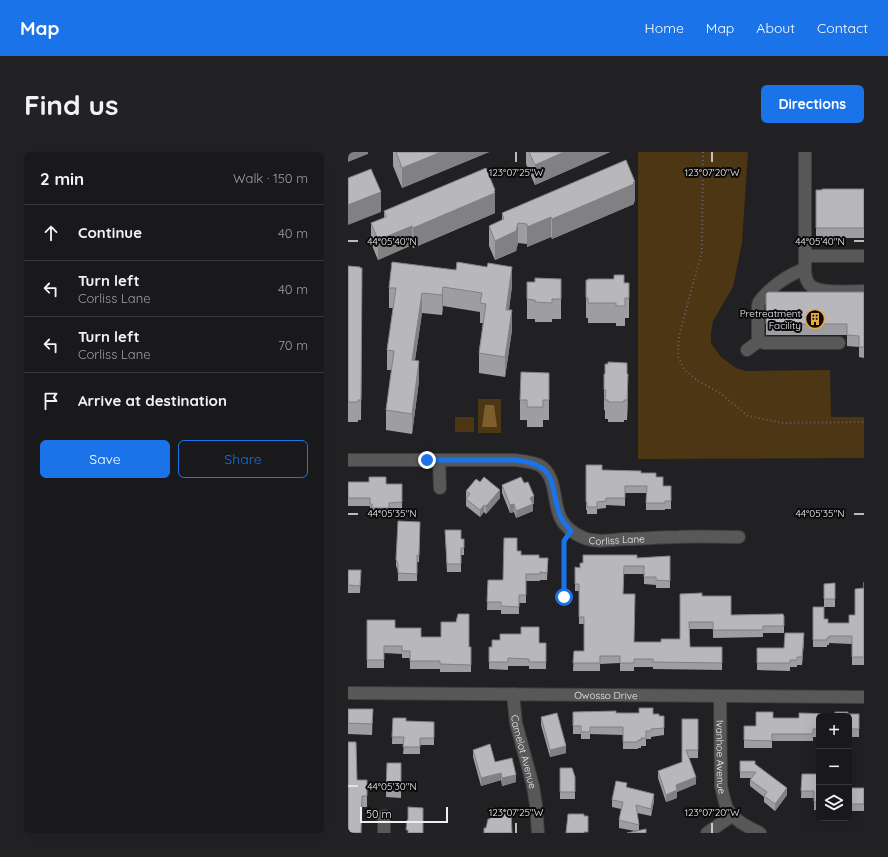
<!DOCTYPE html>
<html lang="en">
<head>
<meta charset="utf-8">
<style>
	body { margin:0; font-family:Quicksand,sans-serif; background:#222123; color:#f1f3f6 }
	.controls { position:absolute; right:12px; bottom:12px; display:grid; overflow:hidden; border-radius:6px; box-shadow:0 4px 16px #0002 }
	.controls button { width:36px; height:36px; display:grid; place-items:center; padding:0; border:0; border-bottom:1px solid #373739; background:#19181a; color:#f1f3f6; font:20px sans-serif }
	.scale { position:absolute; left:12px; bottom:10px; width:88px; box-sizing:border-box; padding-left:4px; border:2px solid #efeef0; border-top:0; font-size:11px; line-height:14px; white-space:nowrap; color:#efeef0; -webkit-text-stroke:3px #0b0a0b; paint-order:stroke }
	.stop { position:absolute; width:12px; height:12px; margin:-9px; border:3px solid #1a73e8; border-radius:50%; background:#fff }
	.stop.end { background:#1a73e8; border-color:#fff; box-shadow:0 1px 4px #0008 }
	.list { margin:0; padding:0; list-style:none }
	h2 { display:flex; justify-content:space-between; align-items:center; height:52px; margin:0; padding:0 16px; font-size:17px }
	h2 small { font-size:13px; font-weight:400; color:#9fa0a2 }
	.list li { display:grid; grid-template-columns:26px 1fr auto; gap:12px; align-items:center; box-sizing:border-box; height:56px; padding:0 16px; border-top:1px solid #373739 }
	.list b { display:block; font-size:15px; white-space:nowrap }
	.list p { margin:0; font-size:13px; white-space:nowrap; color:#9fa0a2 }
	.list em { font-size:13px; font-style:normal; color:#9fa0a2 }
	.actions { display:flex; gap:8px; padding:12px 16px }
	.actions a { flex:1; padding:9px 0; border:1px solid #1a73e8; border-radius:6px; text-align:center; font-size:14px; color:#1a73e8 }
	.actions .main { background:#1a73e8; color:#fff }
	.icon { flex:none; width:22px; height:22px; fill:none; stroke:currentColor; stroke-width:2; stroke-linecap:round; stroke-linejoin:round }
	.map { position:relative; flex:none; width:516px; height:681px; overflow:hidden; border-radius:6px }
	header { display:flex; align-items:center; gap:24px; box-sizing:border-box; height:56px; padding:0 20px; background:#1a73e8; color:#fff }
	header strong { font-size:19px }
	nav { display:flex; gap:22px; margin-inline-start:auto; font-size:14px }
	.intro { display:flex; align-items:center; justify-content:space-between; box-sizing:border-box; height:96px; padding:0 24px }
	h1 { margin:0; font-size:28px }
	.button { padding:10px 18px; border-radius:6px; background:#1a73e8; color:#fff; font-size:14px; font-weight:700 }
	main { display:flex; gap:24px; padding:0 24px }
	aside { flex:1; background:#19181a; border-radius:6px; box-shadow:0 4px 16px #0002 }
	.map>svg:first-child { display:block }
</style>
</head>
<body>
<header>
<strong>Map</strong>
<nav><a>Home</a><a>Map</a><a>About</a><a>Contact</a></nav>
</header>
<div class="intro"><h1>Find us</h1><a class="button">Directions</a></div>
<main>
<aside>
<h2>2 min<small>Walk · 150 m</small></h2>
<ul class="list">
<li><svg class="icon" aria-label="ahead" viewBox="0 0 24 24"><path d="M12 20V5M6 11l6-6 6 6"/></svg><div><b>Continue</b></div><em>40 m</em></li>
<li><svg class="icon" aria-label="left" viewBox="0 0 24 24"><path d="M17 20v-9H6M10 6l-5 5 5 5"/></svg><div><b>Turn left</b><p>Corliss Lane</p></div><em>40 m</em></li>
<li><svg class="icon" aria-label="left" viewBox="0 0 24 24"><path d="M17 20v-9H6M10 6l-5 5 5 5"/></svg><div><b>Turn left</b><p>Corliss Lane</p></div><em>70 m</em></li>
<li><svg class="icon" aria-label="arrive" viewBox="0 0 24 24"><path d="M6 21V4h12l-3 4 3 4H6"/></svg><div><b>Arrive at destination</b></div></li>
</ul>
<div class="actions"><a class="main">Save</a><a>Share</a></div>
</aside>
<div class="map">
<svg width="516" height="681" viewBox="0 0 516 681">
	<rect width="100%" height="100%" fill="#212023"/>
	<!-- green -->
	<path fill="#4c3614" d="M 290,0 L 400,0 L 394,91 L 385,135 L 365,169 L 363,181 L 363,191 L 373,205 L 388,216 L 398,219 L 482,218 L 483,265 L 516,265 L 516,306 L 290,307 Z
		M 130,247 L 153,247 L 153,281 L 130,281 Z
		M 107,265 L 126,265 L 126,280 L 107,280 Z"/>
	<!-- water -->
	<path fill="#7e5e2c" d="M 137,253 L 146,253 L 149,275 L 134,275 Z"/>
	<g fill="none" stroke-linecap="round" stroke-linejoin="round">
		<defs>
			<g id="minor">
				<path d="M 457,0 L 457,117 C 457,122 458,128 461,132 C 470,143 502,139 516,139"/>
				<path d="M 457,104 L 516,104"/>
				<path d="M 457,117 C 441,122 421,136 411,150 L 410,154 L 410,186 L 411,189 L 417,191 L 491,191"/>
				<path d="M 399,198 L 411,189"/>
				<path id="s1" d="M 0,308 L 167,308 C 175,309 184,310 191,313 C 208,322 205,346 211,362 C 214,372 224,381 234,385 C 246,391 262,388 276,387 C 294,387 312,385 330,385 C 351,384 371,385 391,385"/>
				<path d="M 91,308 L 92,336"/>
				<path id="s2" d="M 0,541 L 516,545"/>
				<path id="s3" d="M 165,542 L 168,571 L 185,634 L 188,653 L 190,681"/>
				<path id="s4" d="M 372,544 L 373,634 C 375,641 376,649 379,656 C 385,668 400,675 412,681"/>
				<path d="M 36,664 L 36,681"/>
				<path d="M 359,681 L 385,663"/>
			</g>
		</defs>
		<!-- minor casing -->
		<use href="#minor" stroke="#3e3d40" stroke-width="14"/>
		<!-- path -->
		<path stroke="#666568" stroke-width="2" stroke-dasharray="1 3" stroke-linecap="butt" d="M 355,0 L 354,99 L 331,184 L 330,204 L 336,217 L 350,229 L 372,241 L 400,264 L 435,271 L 516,270
			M 216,445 L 217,388"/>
		<!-- minor -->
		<use href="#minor" stroke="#585859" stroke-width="12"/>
	</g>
	<!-- wall -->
	<path fill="#9e9da1" d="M 45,0 L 141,0 L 54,36 L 45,14 Z
		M 178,0 L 262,0 L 187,33 L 178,12 Z
		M 516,37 L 516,86 L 468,86 L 468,38 Z
		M 287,49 L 286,50 L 286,52 L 204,87 L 203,85 L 179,95 L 179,92 L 170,91 L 168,99 L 147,108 L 141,94 L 141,74 L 154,68 L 154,61 Z
		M 147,58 L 147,61 L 65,96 L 64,93 L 30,108 L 23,91 L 23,71 L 36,66 L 36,59 Z
		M 44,110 L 164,134 L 161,158 L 164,178 L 157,225 L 131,221 L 131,201 L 135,171 L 132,171 L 132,160 L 95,154 L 94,163 L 74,161 L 67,208 L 71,229 L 64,282 L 38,278 L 38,258 L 44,218 L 39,218 L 39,198 L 45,156 L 41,156 L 41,136 Z
		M 0,114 L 14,116 L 13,268 L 10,268 L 10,270 L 0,270 Z
		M 213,127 L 213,167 L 204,167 L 204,170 L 187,170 L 187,167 L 179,167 L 179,130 L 187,130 Z
		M 238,128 L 281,131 L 281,166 L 277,166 L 277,174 L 268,174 L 268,171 L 240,171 L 240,166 L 238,166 Z
		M 516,140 L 516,206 L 511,205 L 511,195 L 499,194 L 499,183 L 418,183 L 418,142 Z
		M 201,221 L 201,268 L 195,268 L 195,275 L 179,275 L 179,268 L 172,268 L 172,248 Z
		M 279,222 L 280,242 L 279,268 L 276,268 L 276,270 L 260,270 L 260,267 L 257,267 L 257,258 L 256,258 L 256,238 Z
		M 238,313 L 254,318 L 293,321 L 308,325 L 315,334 L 323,334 L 323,357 L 317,357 L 317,358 L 298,358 L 298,341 L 277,341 L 277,354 L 258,353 L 258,356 L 249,357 L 249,362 L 239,362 L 239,358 L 238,358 Z
		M 0,330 L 38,332 L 54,332 L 54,358 L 41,358 L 41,363 L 24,364 L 24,359 L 22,359 L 22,354 L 0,354 Z
		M 176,331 L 186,352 L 185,352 L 185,359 L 168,366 L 166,360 L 162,361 L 154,341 L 154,333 Z
		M 118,339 L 152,346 L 138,362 L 136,360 L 132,365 L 118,354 Z
		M 72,370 L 71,410 L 69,410 L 69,429 L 50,429 L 50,419 L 48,414 L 48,407 Z
		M 97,378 L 113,387 L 116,387 L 116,403 L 113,403 L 113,420 L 99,420 Z
		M 169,399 L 173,403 L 191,406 L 200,406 L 199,428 L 192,428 L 192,429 L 178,429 L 178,451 L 171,451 L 171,462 L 153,462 L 153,458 L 139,458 L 140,428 L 155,428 Z
		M 322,404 L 322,436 L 308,436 L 308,433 L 296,432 L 296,422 L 276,422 L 275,442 L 286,490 L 313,490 L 332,487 L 354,444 L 383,463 L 436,465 L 436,481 L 415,481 L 415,485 L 365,486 L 365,477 L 342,477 L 342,495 L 374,495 L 374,518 L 305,517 L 305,515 L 286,515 L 286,519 L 272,519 L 272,511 L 252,512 L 252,519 L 225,519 L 226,499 L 236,499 L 236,472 L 231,472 L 231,439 L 227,439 L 227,415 L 232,416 L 289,406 Z
		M 0,418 L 13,418 L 12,441 L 0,441 Z
		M 516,430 L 516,513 L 504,513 L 504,492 L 481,491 L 481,493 L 479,493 L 479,495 L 465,495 L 465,455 L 480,471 L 501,471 L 507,463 L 516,436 Z
		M 487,431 L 487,455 L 476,455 L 476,432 Z
		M 19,468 L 47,476 L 73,485 L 123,495 L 123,520 L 92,520 L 92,517 L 62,517 L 62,506 L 54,506 L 54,502 L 36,501 L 36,516 L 19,516 Z
		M 456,488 L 454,513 L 449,513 L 449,515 L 442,515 L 442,519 L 409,518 L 409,496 L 436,496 Z
		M 191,491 L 198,491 L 198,517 L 181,517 L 181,514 L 160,514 L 160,518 L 141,517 L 141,495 Z
		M 0,557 L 25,557 L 24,583 L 0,582 Z
		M 225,560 L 305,562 L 311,564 L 316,564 L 316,583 L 303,585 L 303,587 L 298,587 L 298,594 L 293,594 L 293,596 L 290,596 L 290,597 L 275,597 L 275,583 L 242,582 L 242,587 L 233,587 L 233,582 L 225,582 Z
		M 487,562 L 511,562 L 511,585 L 501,585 L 501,564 L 471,564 L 471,585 L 465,585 L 465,589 L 424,589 L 424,596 L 396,596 L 396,574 L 408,574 L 425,566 L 451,566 Z
		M 193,565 L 218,601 L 202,605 L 193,573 Z
		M 45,566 L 58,569 L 86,570 L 86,593 L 72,593 L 72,602 L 55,602 L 56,592 L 44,592 Z
		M 350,567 L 350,606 L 341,606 L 348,632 L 329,640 L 329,646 L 318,650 L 310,626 L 310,619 L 334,610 Z
		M 125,598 L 147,610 L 168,630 L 154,634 L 153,628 L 133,634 L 125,605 Z
		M 392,609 L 407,612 L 439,643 L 427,659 L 416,650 L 416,645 L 402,634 L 402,628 L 404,626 L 392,626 Z
		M 39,611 L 53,611 L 53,646 L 38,645 Z
		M 212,616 L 227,625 L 227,647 L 212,647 Z
		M 454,622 L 471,622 L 471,658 L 466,658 L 466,646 L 453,646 Z
		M 9,628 L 19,628 L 19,655 L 14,655 Z
		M 279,636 L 306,649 L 303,664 L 289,661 L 291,673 L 291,678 L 287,679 L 271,676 L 271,668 L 273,657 L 264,655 L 264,648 Z
		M 501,636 L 516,636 L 516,659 L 501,659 Z"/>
	<!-- shaded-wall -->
	<path fill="#818083" d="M 0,0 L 20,0 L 20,2 L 0,10 Z
		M 93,0 L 141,0 L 54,36 L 54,16 Z
		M 216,0 L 262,0 L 187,33 L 187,13 Z
		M 287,30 L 287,49 L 286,50 L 286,52 L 204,87 L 204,67 Z
		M 147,38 L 147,61 L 65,96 L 65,76 Z
		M 33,40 L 33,60 L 0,73 L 0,53 Z
		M 203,65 L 203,85 L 179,95 L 179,75 Z
		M 170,71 L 170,91 L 168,99 L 147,108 L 147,89 Z
		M 64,74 L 64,93 L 30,108 L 30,88 Z
		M 164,115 L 164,134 L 158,177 L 158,158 Z
		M 95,135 L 95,154 L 94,163 L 94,143 Z
		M 74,141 L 74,161 L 64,228 L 64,208 Z
		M 164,158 L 164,178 L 157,225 L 157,205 Z
		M 71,209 L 71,229 L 64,282 L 64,262 Z
		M 280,222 L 280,242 L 279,268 L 279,248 Z
		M 152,338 L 152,346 L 138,362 L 138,354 Z
		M 186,344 L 186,352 L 185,352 L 185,359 L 168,366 L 168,359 L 182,346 Z
		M 166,352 L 166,360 L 162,361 L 162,353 Z
		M 136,353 L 136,360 L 132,365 L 132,358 Z
		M 456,481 L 456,488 L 454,513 L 454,505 Z
		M 218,594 L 218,601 L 202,605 L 202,598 Z
		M 153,621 L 153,628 L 133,634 L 133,626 Z
		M 168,623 L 168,630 L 154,634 L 154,626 Z
		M 348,625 L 348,632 L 329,640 L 329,646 L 318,650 L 318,643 L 328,633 Z
		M 439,636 L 439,643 L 427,659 L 427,652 Z
		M 306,642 L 306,649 L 303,664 L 303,657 Z"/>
	<!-- building -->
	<path fill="#b8b7bb" stroke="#818083" d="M 48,0 L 93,0 L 54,16 Z
		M 181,0 L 216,0 L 187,13 Z
		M 278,8 L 287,30 L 285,30 L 286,32 L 204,67 L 203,65 L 179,75 L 179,72 L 170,71 L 168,79 L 147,89 L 141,74 L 156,67 L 154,61 Z
		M 138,16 L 147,38 L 146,39 L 147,41 L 65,76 L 64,74 L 30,88 L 23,71 L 38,65 L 36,59 Z
		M 23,17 L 33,40 L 0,53 L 0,26 Z
		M 474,37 L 516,37 L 516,76 L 468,76 L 468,38 L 474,38 Z
		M 44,110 L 108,118 L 109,110 L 139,115 L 140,111 L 164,115 L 158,158 L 164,158 L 157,205 L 131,201 L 138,152 L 132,151 L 134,141 L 95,135 L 94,143 L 74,141 L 64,208 L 71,209 L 64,262 L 38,258 L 46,199 L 39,198 L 48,136 L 41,136 Z
		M 0,114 L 12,115 L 12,116 L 14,116 L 13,248 L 10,248 L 10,250 L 0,250 Z
		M 266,123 L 276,123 L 276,131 L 281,131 L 281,146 L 277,146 L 277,154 L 268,154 L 268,151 L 240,151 L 240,146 L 238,146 L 238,128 L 240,128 L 240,127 L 266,127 Z
		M 187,126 L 213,127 L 213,147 L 204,147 L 204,151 L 187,150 L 187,148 L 179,147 L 179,130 L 187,130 Z
		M 420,140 L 516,140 L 516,195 L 511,195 L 511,184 L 499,183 L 499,172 L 418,172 L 418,142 Z
		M 260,210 L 279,211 L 279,222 L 280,222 L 279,248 L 276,248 L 276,250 L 260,250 L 260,248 L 257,248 L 258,238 L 256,238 L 256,222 L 257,222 L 257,212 L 260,212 Z
		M 173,220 L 201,221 L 201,248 L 195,248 L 195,255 L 179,255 L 179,248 L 172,248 Z
		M 238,313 L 254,313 L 254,318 L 293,319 L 293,321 L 308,321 L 308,325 L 315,325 L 315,334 L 323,334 L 323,349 L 317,349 L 317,351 L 298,351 L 299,334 L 277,334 L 277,346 L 258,346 L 258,349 L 249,350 L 249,355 L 239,355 L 239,350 L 238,350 Z
		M 21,325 L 38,325 L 38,332 L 54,332 L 54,350 L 41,351 L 41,356 L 24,356 L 24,352 L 22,352 L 22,346 L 0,346 L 0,330 L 21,330 Z
		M 136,325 L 152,338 L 138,354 L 136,353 L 132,358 L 118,347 L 122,342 L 118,339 L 128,327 L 132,330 Z
		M 173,325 L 176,331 L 180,330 L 186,344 L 182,346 L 185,352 L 168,359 L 166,352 L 162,353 L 154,333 Z
		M 50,369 L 72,370 L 71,403 L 69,403 L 69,422 L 50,421 L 50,412 L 48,407 Z
		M 97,378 L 113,378 L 113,387 L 116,387 L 116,396 L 113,396 L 113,412 L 99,412 Z
		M 156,386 L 169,386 L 169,399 L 173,399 L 173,403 L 191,403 L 191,406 L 200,406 L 199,421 L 192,420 L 192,422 L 178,422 L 178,443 L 171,443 L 171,455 L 153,454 L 153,450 L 139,450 L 140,428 L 155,428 Z
		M 235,403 L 289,403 L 289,406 L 322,404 L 322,429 L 308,428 L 308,425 L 296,425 L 296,414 L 276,414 L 275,442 L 287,442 L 286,490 L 313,490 L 313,487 L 332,487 L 332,442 L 354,441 L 354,444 L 383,444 L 383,463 L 435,462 L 436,465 L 436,474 L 415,474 L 415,478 L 365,478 L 365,470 L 341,470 L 342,495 L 374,495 L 374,511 L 305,510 L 305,507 L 286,507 L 286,511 L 272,511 L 272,504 L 252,504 L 252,511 L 225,511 L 226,499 L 236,499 L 236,465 L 231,465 L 231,432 L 227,432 L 227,415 L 232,416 L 232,411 L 235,411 Z
		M 0,418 L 13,418 L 12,434 L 0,433 Z
		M 516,430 L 516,505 L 504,505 L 504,484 L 481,484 L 481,486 L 479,486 L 479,488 L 465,488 L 465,455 L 476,455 L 476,467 L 480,467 L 480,471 L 501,471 L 501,463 L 507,463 L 507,437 L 516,436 Z
		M 487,431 L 487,447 L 476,447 L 476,432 Z
		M 110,462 L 121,462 L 121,495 L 123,495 L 123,513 L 92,512 L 92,509 L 62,509 L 62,499 L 54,499 L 54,494 L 36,494 L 36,508 L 19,508 L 19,468 L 47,468 L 47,476 L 73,476 L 73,485 L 93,485 L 93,470 L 108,470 Z
		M 173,475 L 191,475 L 191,491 L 198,491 L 198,510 L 181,510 L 181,507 L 160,506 L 160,510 L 141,510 L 141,495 L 144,495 L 144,488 L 152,488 L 152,482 L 173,482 Z
		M 437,481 L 456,481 L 454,505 L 449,505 L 449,508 L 442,508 L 442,511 L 409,511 L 409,496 L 436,496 Z
		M 291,556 L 305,556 L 305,562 L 311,562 L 311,564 L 316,564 L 316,576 L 303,577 L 303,579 L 298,579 L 298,586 L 293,586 L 293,588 L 290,588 L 290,590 L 275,590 L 275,575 L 242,575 L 242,580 L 233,580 L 233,574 L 225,574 L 225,560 L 268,559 L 268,561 L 291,561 Z
		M 0,557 L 25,557 L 24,572 L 0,571 Z
		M 408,560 L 425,560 L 425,566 L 451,566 L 451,561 L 487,562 L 487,560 L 500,560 L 500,562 L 511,562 L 511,577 L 501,577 L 501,564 L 471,564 L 471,577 L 465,577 L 465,582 L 424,582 L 424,589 L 396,588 L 396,574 L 408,574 Z
		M 209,561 L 218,594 L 202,598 L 193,565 Z
		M 45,566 L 58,566 L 58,569 L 86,570 L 86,586 L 72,586 L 72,595 L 55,595 L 56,585 L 44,585 Z
		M 334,567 L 350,567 L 350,598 L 338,598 L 348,625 L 328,633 L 329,638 L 318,643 L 310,619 L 334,610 Z
		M 0,590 L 8,590 L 9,628 L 19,628 L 19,644 L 14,644 L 13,681 L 0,681 Z
		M 142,592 L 147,610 L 164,606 L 168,623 L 154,626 L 153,621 L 133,626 L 125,598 Z
		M 392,609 L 407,609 L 407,612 L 439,636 L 427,652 L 416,644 L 419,640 L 402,628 L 408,620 L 392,620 Z
		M 39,611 L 53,611 L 53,638 L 38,638 Z
		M 212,616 L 224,616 L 227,625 L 227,640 L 212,640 Z
		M 454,622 L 471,622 L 471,650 L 466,650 L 466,639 L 453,639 Z
		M 268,629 L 279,631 L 278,635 L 306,642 L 303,657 L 288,653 L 291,673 L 271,668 L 275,650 L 264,648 Z
		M 501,636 L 516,636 L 516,652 L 501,652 Z
		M 60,655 L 75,656 L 75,681 L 60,681 L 60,678 L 58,678 L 59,668 L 60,668 Z
		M 142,656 L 163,657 L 164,681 L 136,681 L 136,676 L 138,676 L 140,667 L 142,667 Z
		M 220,662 L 236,662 L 236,664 L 240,664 L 240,680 L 236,680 L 236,681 L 218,681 Z
		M 298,677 L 298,681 L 279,681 Z"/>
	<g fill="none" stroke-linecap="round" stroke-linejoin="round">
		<!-- route -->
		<path stroke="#1a73e8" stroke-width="5" d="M 79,308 L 167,308 C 209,313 201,328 211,361 C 213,368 219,374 223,379 L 216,389 L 216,445"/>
	</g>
	<!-- ticks -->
	<path fill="none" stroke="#efeef0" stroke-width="1.5" d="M 168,0 L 168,10M 364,0 L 364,10M 0,89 L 10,89M 506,89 L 516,89M 0,362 L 10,362M 506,362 L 516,362M 0,634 L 10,634M 168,671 L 168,681M 364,671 L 364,681"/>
	<!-- icons -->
	<defs>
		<symbol id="building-ring" viewBox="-11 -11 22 22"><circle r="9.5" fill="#0b0a0b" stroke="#ebaa39" stroke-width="1.5"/><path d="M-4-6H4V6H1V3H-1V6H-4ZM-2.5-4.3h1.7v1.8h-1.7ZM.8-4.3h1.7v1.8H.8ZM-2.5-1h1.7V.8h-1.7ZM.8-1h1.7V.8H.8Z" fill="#ebaa39"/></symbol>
	</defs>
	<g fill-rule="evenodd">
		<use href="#building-ring" x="456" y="156" width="22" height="22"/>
	</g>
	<g text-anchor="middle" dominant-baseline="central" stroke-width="4" stroke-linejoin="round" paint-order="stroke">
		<!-- poi labels -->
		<g font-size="10" fill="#efeef0" stroke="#0b0a0b" text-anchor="end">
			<text x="453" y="161">Pretreatment<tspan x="453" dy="12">Facility</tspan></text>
		</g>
		<!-- street labels -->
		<g font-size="10" fill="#efeef0" stroke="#0b0a0b">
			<text stroke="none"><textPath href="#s1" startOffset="315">Corliss Lane</textPath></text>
			<text stroke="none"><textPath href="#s2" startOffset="258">Owosso Drive</textPath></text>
			<text stroke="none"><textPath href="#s3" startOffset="59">Camelot Avenue</textPath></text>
			<text stroke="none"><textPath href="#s4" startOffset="61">Ivanhoe Avenue</textPath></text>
		</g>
	</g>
	<g font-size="10" text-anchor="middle" fill="#efeef0" stroke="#0b0a0b" stroke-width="4" stroke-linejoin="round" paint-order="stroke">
		<text x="168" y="24">123°07'25"W</text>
		<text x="364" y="24">123°07'20"W</text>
		<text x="44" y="93">44°05'40"N</text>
		<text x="472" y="93">44°05'40"N</text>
		<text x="44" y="365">44°05'35"N</text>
		<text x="472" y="365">44°05'35"N</text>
		<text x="44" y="638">44°05'30"N</text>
		<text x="168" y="664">123°07'25"W</text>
		<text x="364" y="664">123°07'20"W</text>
	</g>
</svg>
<div class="controls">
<button>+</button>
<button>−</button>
<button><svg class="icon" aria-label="layers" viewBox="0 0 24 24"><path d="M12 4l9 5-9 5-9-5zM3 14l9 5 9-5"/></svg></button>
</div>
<div class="scale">50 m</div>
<div class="stop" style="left:216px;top:445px"></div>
<div class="stop end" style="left:79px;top:308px"></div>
</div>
</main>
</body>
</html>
